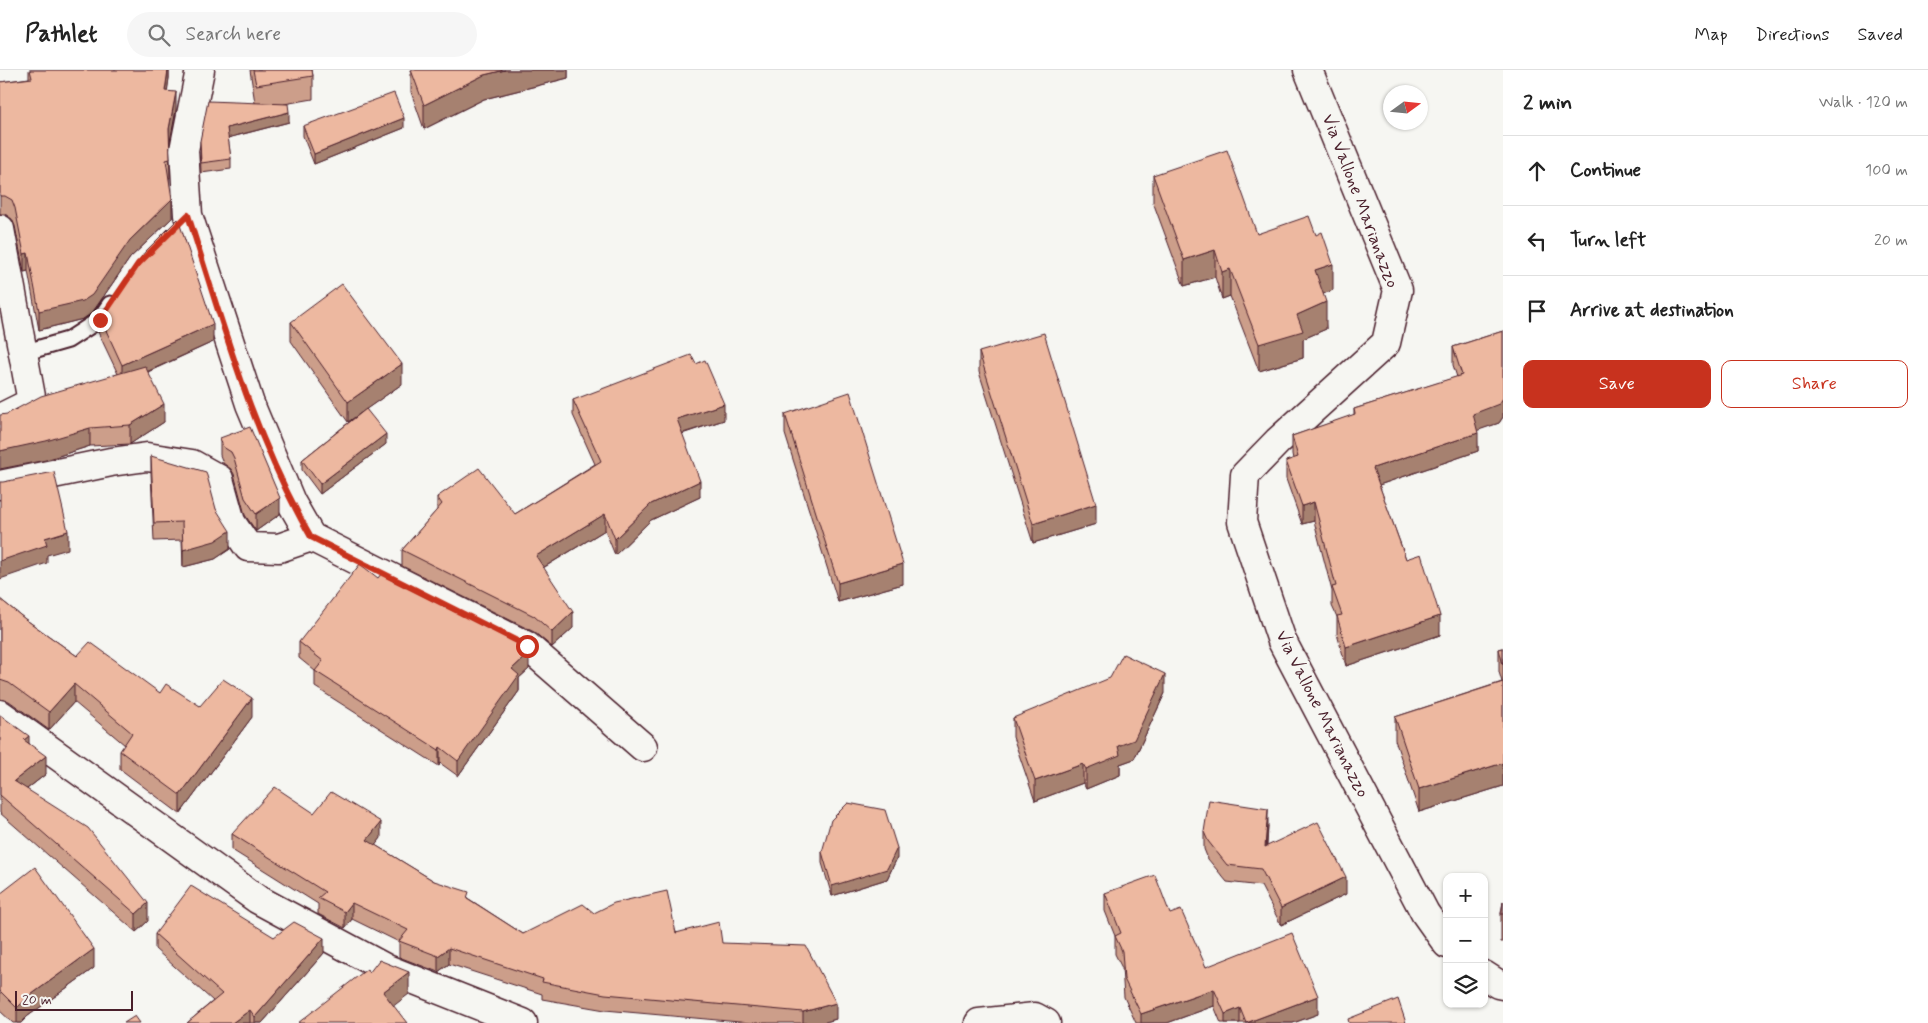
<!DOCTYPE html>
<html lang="en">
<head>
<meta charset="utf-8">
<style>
	body { margin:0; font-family:Mynerve,sans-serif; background:#f6f6f6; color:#222 }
	.controls { position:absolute; right:15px; bottom:15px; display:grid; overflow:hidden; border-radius:10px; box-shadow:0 1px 4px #0004 }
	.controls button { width:45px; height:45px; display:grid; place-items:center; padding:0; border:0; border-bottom:1px solid #e0e0e0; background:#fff; color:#222; font:25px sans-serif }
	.compass { position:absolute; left:1383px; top:15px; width:45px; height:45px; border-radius:50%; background:#fff; box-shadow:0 1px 4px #0004; rotate:75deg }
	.scale { position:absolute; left:15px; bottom:12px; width:118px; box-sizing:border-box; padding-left:5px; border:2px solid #4a1f2b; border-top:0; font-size:14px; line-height:18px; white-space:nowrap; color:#4a1f2b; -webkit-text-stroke:4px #f6f6f2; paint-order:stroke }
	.stop { position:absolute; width:15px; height:15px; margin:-11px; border:4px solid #c8321e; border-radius:50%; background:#fff }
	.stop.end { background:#c8321e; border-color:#fff; box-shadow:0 1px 5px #0008 }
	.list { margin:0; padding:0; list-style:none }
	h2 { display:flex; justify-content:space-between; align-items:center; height:65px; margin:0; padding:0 20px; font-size:21px }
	h2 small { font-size:16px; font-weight:400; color:#767676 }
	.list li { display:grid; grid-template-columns:32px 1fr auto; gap:15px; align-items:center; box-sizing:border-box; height:70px; padding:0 20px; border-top:1px solid #e0e0e0 }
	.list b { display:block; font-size:19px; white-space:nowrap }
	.list em { font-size:16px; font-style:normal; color:#767676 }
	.actions { display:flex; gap:10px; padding:15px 20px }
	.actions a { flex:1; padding:11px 0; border:1px solid #c8321e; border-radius:10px; text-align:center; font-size:18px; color:#c8321e }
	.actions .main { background:#c8321e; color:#fff }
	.icon { flex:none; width:28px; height:28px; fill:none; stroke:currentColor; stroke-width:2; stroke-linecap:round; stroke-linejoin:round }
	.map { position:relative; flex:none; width:1503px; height:953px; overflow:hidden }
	header { display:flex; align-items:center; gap:30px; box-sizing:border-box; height:70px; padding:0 25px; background:#fff; border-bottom:1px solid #e0e0e0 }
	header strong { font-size:24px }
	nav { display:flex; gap:28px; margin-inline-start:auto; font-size:18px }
	.search { width:350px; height:45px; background:#f6f6f6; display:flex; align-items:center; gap:12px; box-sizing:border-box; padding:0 18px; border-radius:28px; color:#767676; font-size:19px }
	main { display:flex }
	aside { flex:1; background:#fff }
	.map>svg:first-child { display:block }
</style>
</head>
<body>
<header>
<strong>Pathlet</strong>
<div class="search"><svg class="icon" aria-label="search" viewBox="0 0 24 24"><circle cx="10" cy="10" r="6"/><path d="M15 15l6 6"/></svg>Search here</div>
<nav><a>Map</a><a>Directions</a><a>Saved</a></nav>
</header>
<main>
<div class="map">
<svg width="1503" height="953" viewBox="0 0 1503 953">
	<rect width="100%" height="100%" fill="#f6f6f2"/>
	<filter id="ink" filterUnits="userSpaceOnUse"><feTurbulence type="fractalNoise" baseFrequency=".02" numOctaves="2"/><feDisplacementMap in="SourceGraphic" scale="10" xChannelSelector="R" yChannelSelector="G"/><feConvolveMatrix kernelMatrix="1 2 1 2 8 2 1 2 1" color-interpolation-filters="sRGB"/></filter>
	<g filter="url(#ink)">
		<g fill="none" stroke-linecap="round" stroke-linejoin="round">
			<defs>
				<path id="lane" d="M 23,283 L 68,270 L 99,250 L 110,234"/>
				<path id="street" d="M 200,0 L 184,80 L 188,145 L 250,334 L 291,432 L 311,467 L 527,576 L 643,677
					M 1308,0 L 1398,220 L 1386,273 L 1278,371 L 1245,405 L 1242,452 L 1282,571 L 1425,843 L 1447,874
					M 0,159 L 32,332 L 0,348
					M 0,415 L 111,392 L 147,387 L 192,394 L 219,409 L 231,452 L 248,477 L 279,478 L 311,467
					M 0,644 L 257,829 L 387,899 L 523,953
					M 1484,905 L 1498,914 L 1503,915
					M 979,953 L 1035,947 L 1046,953"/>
			</defs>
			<!-- lane casing -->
			<use href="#lane" stroke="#4a1f2b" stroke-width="19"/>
			<!-- street casing -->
			<use href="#street" stroke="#4a1f2b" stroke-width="31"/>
			<!-- lane -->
			<use href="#lane" stroke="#f6f6f2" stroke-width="15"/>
			<!-- street -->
			<use href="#street" stroke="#f6f6f2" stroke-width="28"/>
		</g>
		<!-- wall -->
		<path fill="#cc9e8a" stroke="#4a1f2b" d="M 29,0 L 169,0 L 169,8 L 167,21 L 176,40 L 169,74 L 170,108 L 169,108 L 172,148 L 130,188 L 92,243 L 83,249 L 39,260 L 28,201 L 24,202 L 15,156 L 12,149 L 5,144 L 0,144 L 0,12 L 29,8 Z
			M 250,0 L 312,0 L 313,6 L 313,29 L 284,34 L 289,52 L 228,68 L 231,89 L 231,99 L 201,103 L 200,71 L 255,33 Z
			M 411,0 L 568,0 L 568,8 L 484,29 L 424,59 L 411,22 Z
			M 303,56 L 404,58 L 314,94 L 303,66 Z
			M 1153,105 L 1257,164 L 1333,220 L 1323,224 L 1326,259 L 1303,269 L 1303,288 L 1259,301 L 1230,226 L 1222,229 L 1215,207 L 1184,216 L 1153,132 Z
			M 98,243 L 213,272 L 148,302 L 164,352 L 130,374 L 90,376 L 46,390 L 7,344 L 118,304 L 98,262 Z
			M 291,252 L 402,314 L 366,339 L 386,374 L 320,424 L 302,400 L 302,390 L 363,341 L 348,352 L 291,271 Z
			M 1503,261 L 1503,347 L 1499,353 L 1477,360 L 1478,381 L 1379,415 L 1406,489 L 1440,565 L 1346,596 L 1337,564 L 1337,547 L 1332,536 L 1332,521 L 1314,451 L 1302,454 L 1286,409 L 1286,391 L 1293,389 L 1292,384 L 1292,366 L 1354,345 L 1354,339 L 1457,307 L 1453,295 L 1453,277 Z
			M 979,282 L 1096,454 L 1033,473 L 979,302 Z
			M 573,330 L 724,350 L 682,364 L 700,427 L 651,450 L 615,485 L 605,460 L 543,498 L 573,558 L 552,577 L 534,562 L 402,496 L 402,480 L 437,440 L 437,427 L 515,444 L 595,394 L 573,345 Z
			M 785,344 L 903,514 L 838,532 L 785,364 Z
			M 220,368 L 280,444 L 256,461 L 245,445 L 234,404 L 231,399 L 223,393 L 220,385 Z
			M 151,386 L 216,439 L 230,479 L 215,489 L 183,497 L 182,470 L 154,471 L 151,403 Z
			M 378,508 L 529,599 L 519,608 L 519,621 L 458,706 L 440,693 L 439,696 L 315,617 L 315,601 L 299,588 L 299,572 Z
			M 0,529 L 25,549 L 77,586 L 160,623 L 200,636 L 252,647 L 180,744 L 120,699 L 120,681 L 125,675 L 74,632 L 49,660 L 9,631 L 0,629 Z
			M 1503,578 L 1503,716 L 1419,742 L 1395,670 L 1395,647 L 1502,612 L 1499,602 L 1499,579 Z
			M 1165,623 L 1134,689 L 1120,694 L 1120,705 L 1086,719 L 1083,713 L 1035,731 L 1013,667 L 1013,648 Z
			M 0,645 L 29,673 L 46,704 L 27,719 L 148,851 L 136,862 L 0,743 Z
			M 314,743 L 381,768 L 375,775 L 434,811 L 469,829 L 523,864 L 594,843 L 722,873 L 836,949 L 822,953 L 751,953 L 605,940 L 542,929 L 542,924 L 449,894 L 438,902 L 399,887 L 399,872 L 352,849 L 345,858 L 318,844 L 318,834 L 232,780 L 232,764 Z
			M 1268,756 L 1267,776 L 1346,824 L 1281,855 L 1261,816 L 1227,812 L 1208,789 L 1204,779 L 1204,762 Z
			M 822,782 L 897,788 L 887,809 L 832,826 L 822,793 Z
			M 1105,823 L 1170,844 L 1206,897 L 1318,944 L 1293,953 L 1221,953 L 1214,936 L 1167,953 L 1136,953 L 1124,927 L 1122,898 L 1115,884 L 1115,866 L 1105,841 Z
			M 0,824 L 94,898 L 28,946 L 21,953 L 13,953 L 0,941 Z
			M 1503,832 L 1503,872 L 1501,872 L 1501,844 Z
			M 155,864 L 274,867 L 324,883 L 262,953 L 187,953 L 213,931 L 155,879 Z"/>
		<!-- shaded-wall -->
		<path fill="#a68170" stroke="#4a1f2b" d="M 168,0 L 169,0 L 169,8 L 165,39 L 165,21 Z
			M 505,0 L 568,0 L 568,8 L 484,29 L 424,59 L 424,35 L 484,5 Z
			M 176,22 L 176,40 L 169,77 L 169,59 Z
			M 289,42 L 289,52 L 227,68 L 227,58 Z
			M 404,48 L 404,58 L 314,94 L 314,84 Z
			M 172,129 L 172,148 L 130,188 L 92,243 L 83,249 L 39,260 L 39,241 L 130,170 Z
			M 1215,180 L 1215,207 L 1184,216 L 1184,190 Z
			M 28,183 L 28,201 L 24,202 L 24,184 Z
			M 1333,194 L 1333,220 L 1315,227 L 1315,200 Z
			M 1230,199 L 1230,226 L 1222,229 L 1222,202 Z
			M 1326,232 L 1326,259 L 1303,269 L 1303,288 L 1259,301 L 1259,274 L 1297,245 Z
			M 213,254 L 213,272 L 122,313 L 122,295 Z
			M 402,294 L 402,314 L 348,352 L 348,332 Z
			M 1503,328 L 1503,347 L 1499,353 L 1473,362 L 1473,344 Z
			M 164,334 L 164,352 L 130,374 L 130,355 Z
			M 724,334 L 724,350 L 677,365 L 677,349 Z
			M 90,358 L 90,376 L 46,390 L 0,399 L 0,381 Z
			M 1478,363 L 1478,381 L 1373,417 L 1373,398 Z
			M 386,364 L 386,374 L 320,424 L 320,414 Z
			M 700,411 L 700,427 L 651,450 L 615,485 L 615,469 L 651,434 Z
			M 280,428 L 280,444 L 256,461 L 256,444 Z
			M 1314,432 L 1314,451 L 1302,454 L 1302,436 Z
			M 1096,434 L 1096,454 L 1033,473 L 1033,454 Z
			M 605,444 L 605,460 L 536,502 L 536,486 Z
			M 68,461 L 68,479 L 47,485 L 47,493 L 0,509 L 0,491 L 45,468 Z
			M 230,461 L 230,479 L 215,489 L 183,497 L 183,480 Z
			M 903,494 L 903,514 L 838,532 L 838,513 Z
			M 573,542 L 573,558 L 552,577 L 552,562 Z
			M 1440,546 L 1440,565 L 1346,596 L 1346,577 Z
			M 529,583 L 529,599 L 519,608 L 519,621 L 458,706 L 458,691 L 512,599 Z
			M 1165,604 L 1165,623 L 1134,689 L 1120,694 L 1120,705 L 1086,719 L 1086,699 L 1118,676 Z
			M 74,614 L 74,632 L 49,660 L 49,642 Z
			M 252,628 L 252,647 L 180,744 L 180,725 Z
			M 29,666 L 29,684 L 24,670 Z
			M 440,677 L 440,693 L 439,696 L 439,680 Z
			M 46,686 L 46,704 L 14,729 L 14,711 Z
			M 1503,693 L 1503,716 L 1419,742 L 1419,719 Z
			M 1083,694 L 1083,713 L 1035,731 L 1035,711 Z
			M 1268,739 L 1268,756 L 1265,794 L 1265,777 Z
			M 381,752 L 381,768 L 367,786 L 367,770 Z
			M 897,778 L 897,788 L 887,809 L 832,826 L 832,816 Z
			M 1346,807 L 1346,824 L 1281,855 L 1281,838 Z
			M 148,833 L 148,851 L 136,862 L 136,844 Z
			M 352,833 L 352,849 L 345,858 L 345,842 Z
			M 324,868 L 324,883 L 262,953 L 255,953 L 255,947 Z
			M 449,878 L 449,894 L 438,902 L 438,886 Z
			M 94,879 L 94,898 L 28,946 L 21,953 L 17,953 L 17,938 L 28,927 Z
			M 409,902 L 409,924 L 383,944 L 383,922 Z
			M 1214,919 L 1214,936 L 1167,953 L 1141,953 L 1141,944 Z
			M 1318,926 L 1318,944 L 1293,953 L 1246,953 Z
			M 836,933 L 836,949 L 822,953 L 803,953 L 803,942 Z
			M 1240,938 L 1240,953 L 1225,953 L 1225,944 Z
			M 250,940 L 250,953 L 232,953 Z"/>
		<!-- building -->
		<path fill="#edb8a0" stroke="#4a1f2b" d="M 30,0 L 168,0 L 165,21 L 176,22 L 169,59 L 170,89 L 166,90 L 172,129 L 130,170 L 92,225 L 83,231 L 39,241 L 28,183 L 24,184 L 15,138 L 12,130 L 5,126 L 0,126 L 0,12 L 32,8 Z
			M 253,0 L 312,0 L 313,6 L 256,15 Z
			M 411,0 L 505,0 L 484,5 L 424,35 Z
			M 394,23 L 404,48 L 314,84 L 303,56 Z
			M 208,31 L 288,34 L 289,42 L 227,58 L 231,89 L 201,93 L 200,71 Z
			M 1227,80 L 1257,164 L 1309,146 L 1316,165 L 1322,162 L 1333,194 L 1315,200 L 1326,232 L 1297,245 L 1303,261 L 1259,274 L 1230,199 L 1222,202 L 1215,180 L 1184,190 L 1153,105 Z
			M 178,149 L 213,254 L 122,295 L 98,243 L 107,237 L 145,182 Z
			M 342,214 L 402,294 L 348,332 L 291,252 Z
			M 1503,261 L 1503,328 L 1499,334 L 1473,344 L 1478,363 L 1373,398 L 1406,489 L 1421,484 L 1440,546 L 1346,577 L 1337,546 L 1342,545 L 1332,517 L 1336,516 L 1314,432 L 1302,436 L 1286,391 L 1298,387 L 1292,366 L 1355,344 L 1354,339 L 1462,305 L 1453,277 Z
			M 1044,263 L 1096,434 L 1033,454 L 979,282 Z
			M 691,285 L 696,294 L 705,290 L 724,334 L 677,349 L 700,411 L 651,434 L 615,469 L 605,444 L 536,486 L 573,542 L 552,562 L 534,546 L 402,480 L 442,434 L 437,427 L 479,398 L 515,444 L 601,391 L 573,330 Z
			M 145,296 L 164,334 L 130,355 L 90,358 L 46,371 L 0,381 L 0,345 L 7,344 L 41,326 Z
			M 850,322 L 903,494 L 838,513 L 785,344 Z
			M 366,339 L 386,364 L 320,414 L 302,390 Z
			M 250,357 L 280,428 L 256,444 L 245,428 L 234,388 L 231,382 L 223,377 L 220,368 Z
			M 151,386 L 206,402 L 216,439 L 230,461 L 215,471 L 183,480 L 182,452 L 154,453 Z
			M 54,402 L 68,461 L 45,468 L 47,475 L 0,491 L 0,412 L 3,412 Z
			M 360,494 L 378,508 L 381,504 L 518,573 L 529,583 L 512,599 L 519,605 L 458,691 L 440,677 L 439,680 L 315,601 L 323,591 L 299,572 Z
			M 0,529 L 25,549 L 77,586 L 90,572 L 160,623 L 166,614 L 200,636 L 223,609 L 252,628 L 180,725 L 120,681 L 132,663 L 74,614 L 49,642 L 9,613 L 0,610 Z
			M 1503,578 L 1503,595 L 1499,579 Z
			M 1123,584 L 1165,604 L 1134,670 L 1118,676 L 1120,685 L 1086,699 L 1083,694 L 1035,711 L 1013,648 L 1110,608 Z
			M 1503,612 L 1503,693 L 1419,719 L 1395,647 Z
			M 0,645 L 29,666 L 24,670 L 46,686 L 14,711 L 88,758 L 148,833 L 136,844 L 0,725 Z
			M 275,717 L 314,743 L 331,722 L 381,752 L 367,770 L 434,811 L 469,822 L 467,828 L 523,864 L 583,834 L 594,843 L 614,833 L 667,821 L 676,863 L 719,852 L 722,873 L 806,876 L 836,933 L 803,942 L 605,924 L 542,912 L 543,909 L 449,878 L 438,886 L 399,871 L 408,860 L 352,833 L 345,842 L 318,828 L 325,822 L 232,764 Z
			M 1209,730 L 1268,739 L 1265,777 L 1318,752 L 1346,807 L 1281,838 L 1261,799 L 1227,795 L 1208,771 L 1204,762 Z
			M 848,733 L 885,740 L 897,778 L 887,799 L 832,816 L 822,782 L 831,750 Z
			M 35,797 L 94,879 L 28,927 L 17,938 L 0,921 L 0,824 Z
			M 1155,805 L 1170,844 L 1181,840 L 1206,897 L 1292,863 L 1318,926 L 1246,953 L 1240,938 L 1225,944 L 1214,919 L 1141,944 L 1124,909 L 1122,881 L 1115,866 L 1121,863 L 1105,823 Z
			M 191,816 L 274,867 L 294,852 L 324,868 L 255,947 L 250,940 L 232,953 L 187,953 L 222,924 L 155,864 Z
			M 1503,832 L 1503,844 L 1501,844 Z
			M 379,890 L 409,902 L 383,922 L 407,953 L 298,953 L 367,899 L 369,903 Z
			M 1398,929 L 1406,953 L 1349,953 L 1348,949 Z
			M 135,946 L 140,953 L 124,953 Z"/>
	</g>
	<g fill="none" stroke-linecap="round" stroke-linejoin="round" filter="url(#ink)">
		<!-- route -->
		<path stroke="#c8321e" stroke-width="6" d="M 100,250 L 138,194 L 188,145 C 223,254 253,367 311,467 L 527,576"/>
	</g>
	<g text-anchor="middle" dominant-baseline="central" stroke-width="5" stroke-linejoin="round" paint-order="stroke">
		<!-- street labels -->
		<g font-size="18" fill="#4a1f2b" stroke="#f6f6f2">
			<text transform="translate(1360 131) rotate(69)">Via Vallone Marianazzo</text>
			<text transform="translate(1322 644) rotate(63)">Via Vallone Marianazzo</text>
		</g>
	</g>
</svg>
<div class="controls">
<button>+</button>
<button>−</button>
<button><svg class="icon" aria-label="layers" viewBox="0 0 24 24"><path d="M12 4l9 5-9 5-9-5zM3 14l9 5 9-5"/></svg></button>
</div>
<svg class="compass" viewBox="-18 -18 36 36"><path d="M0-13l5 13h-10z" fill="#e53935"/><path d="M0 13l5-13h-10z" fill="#767676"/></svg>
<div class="scale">20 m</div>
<div class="stop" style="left:527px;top:576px"></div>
<div class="stop end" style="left:100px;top:250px"></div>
</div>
<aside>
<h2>2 min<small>Walk · 120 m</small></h2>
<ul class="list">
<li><svg class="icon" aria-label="ahead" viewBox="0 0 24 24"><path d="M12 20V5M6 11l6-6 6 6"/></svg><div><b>Continue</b></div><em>100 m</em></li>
<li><svg class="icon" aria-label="left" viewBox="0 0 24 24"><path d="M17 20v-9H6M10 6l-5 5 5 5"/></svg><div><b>Turn left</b></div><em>20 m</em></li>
<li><svg class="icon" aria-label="arrive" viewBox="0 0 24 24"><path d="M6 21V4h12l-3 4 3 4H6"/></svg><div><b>Arrive at destination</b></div></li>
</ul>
<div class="actions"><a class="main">Save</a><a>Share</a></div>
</aside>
</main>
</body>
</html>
